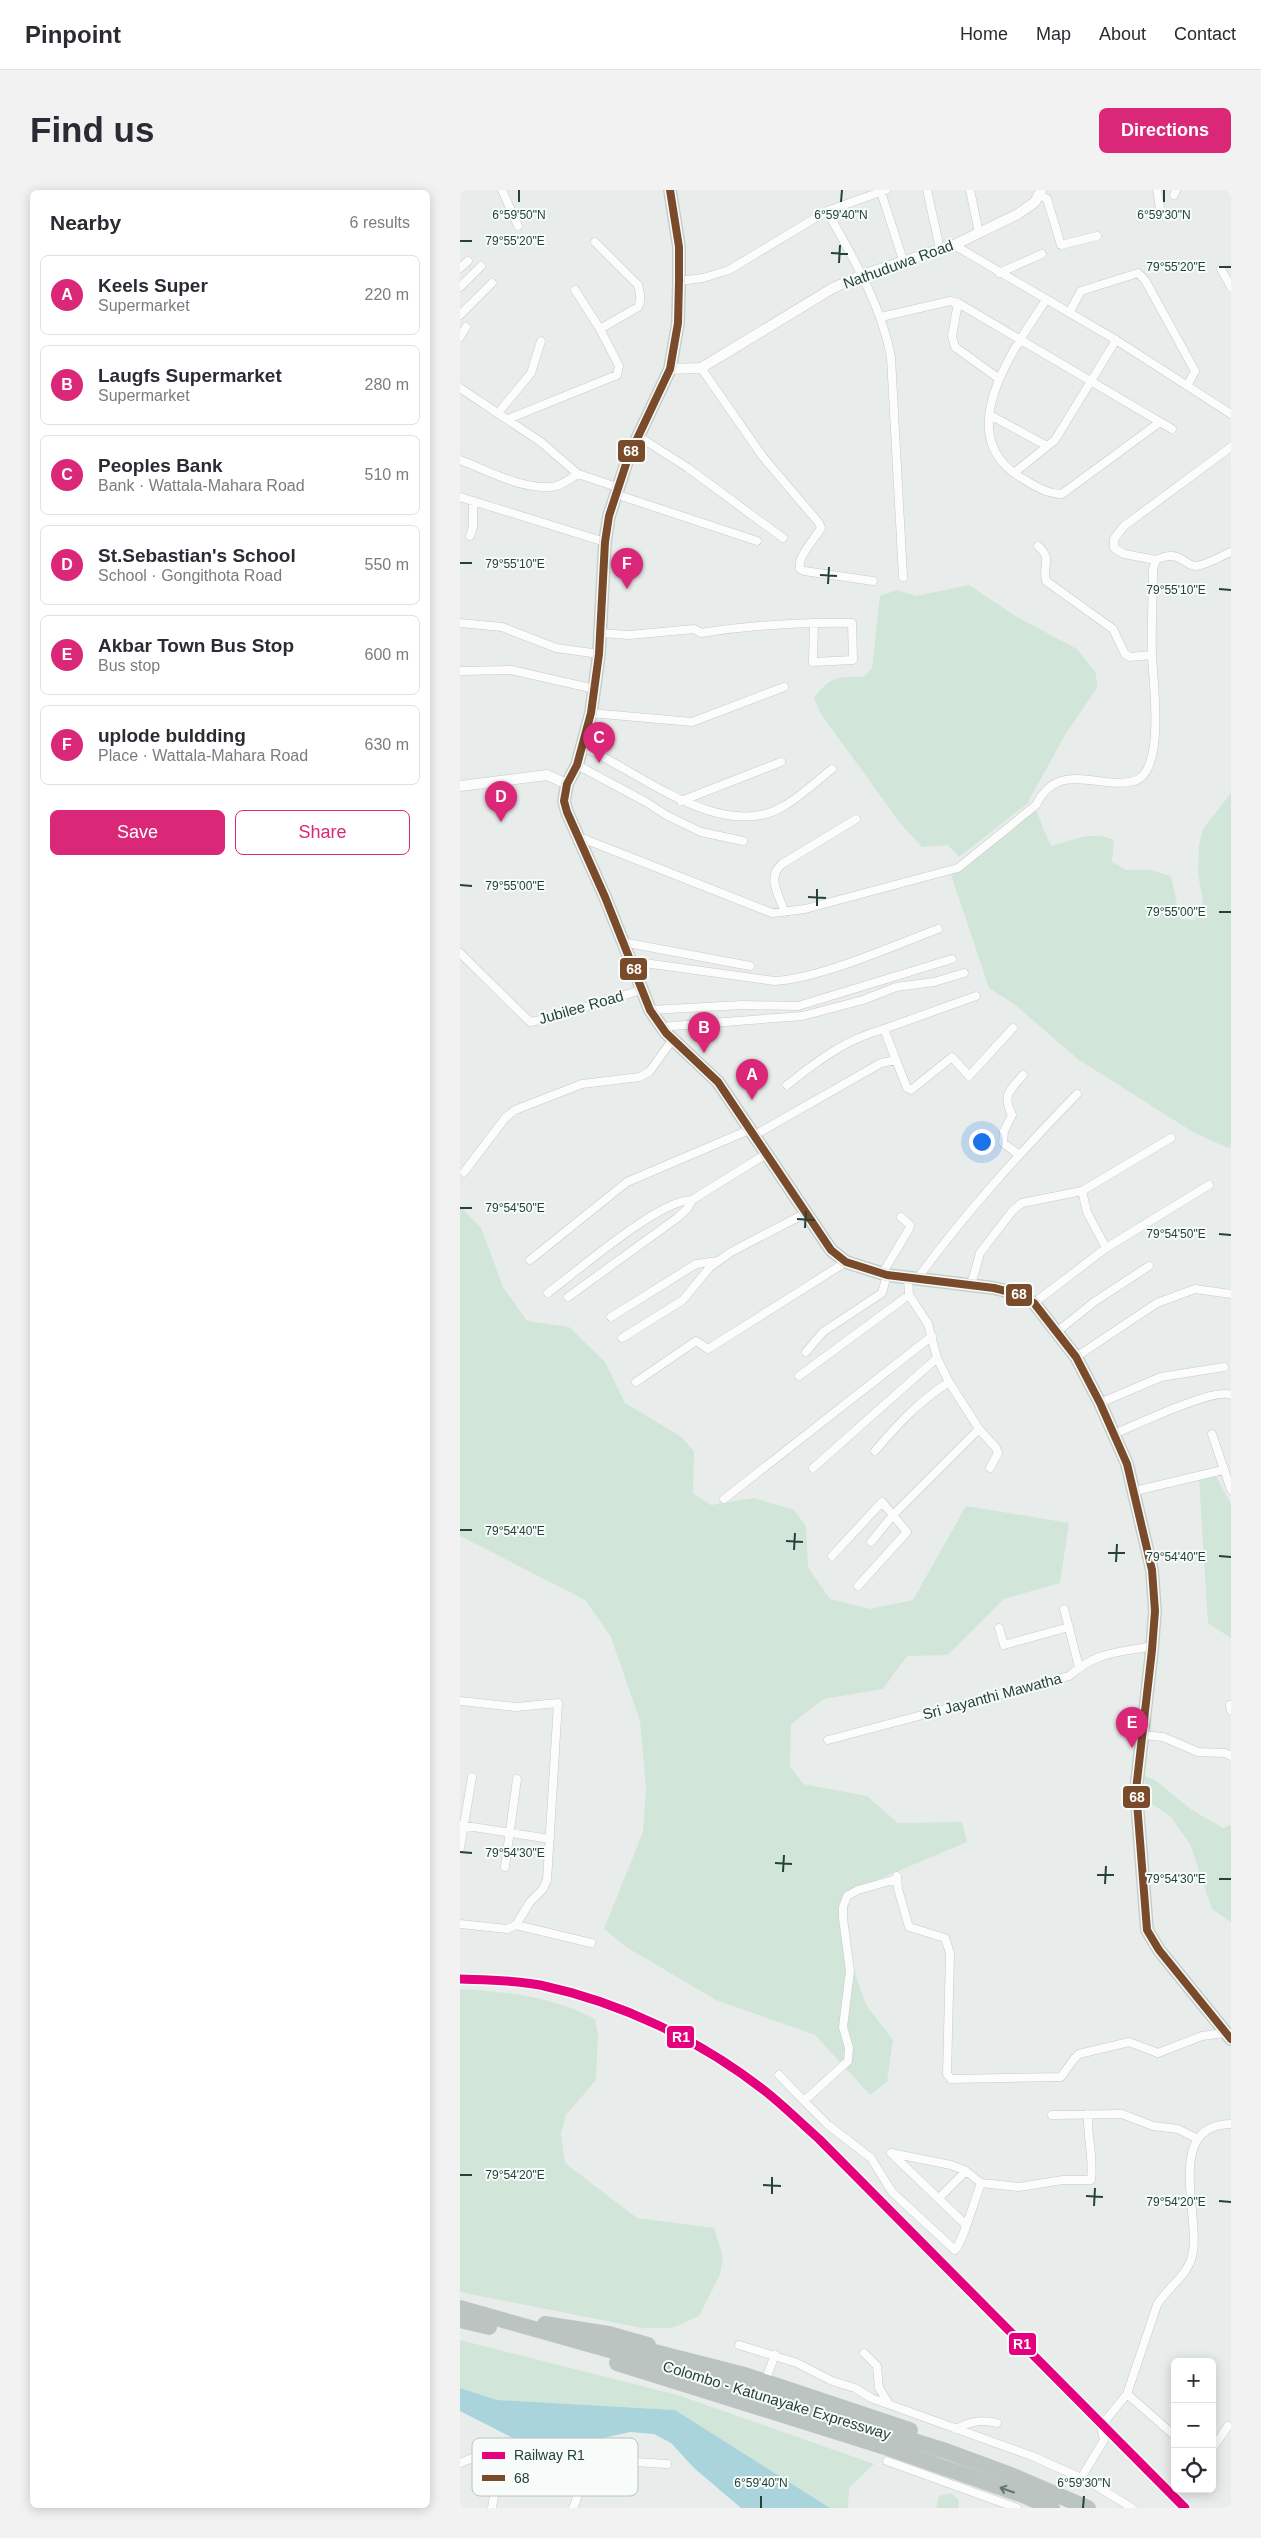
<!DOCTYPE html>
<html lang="en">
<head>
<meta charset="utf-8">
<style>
	body { margin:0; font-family:Arial,sans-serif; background:#f2f2f3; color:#2b2b33 }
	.controls { position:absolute; right:15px; bottom:15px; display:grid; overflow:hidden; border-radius:8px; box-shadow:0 2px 12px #0003 }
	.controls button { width:45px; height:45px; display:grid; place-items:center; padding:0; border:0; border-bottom:1px solid #e1e1e2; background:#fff; color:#2b2b33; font:25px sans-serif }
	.you { position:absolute; left:521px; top:951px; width:18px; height:18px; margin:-12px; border:4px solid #fff; border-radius:50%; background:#1a73e8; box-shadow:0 0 0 8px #1a73e833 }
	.badge { display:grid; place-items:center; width:32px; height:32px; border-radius:50%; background:#db2777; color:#fff; font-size:16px; font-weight:700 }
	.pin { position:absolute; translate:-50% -41px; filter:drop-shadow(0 1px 2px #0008) }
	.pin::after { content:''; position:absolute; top:26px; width:18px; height:15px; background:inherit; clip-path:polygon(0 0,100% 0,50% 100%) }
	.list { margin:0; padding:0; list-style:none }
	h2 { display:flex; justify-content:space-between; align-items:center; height:65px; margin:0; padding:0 20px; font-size:21px }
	h2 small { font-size:16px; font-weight:400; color:#7c7c81 }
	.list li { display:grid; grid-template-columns:32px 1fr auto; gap:15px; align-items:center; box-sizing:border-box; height:80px; margin:0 10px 10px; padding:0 10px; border:1px solid #e1e1e2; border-radius:8px }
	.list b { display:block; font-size:19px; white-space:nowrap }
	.list p { margin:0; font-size:16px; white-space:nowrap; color:#7c7c81 }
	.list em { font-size:16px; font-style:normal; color:#7c7c81 }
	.actions { display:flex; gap:10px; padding:15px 20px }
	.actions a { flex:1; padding:11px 0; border:1px solid #db2777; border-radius:8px; text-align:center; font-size:18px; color:#db2777 }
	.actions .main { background:#db2777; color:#fff }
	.icon { flex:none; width:28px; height:28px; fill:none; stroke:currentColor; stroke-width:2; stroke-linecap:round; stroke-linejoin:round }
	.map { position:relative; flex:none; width:771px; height:2318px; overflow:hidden; border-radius:8px }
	header { display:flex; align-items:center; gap:30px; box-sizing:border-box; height:70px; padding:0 25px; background:#fff; border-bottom:1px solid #e1e1e2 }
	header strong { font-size:24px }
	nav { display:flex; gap:28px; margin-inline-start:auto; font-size:18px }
	.intro { display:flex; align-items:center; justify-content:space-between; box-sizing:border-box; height:120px; padding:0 30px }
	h1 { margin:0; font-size:35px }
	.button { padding:12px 22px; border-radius:8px; background:#db2777; color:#fff; font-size:18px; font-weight:700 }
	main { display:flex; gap:30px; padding:0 30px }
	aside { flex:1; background:#fff; border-radius:8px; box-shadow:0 2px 12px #0003 }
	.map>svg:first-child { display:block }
</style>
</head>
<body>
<header>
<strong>Pinpoint</strong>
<nav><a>Home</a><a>Map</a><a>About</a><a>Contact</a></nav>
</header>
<div class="intro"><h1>Find us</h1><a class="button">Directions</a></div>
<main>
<aside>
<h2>Nearby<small>6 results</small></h2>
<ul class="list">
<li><span class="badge">A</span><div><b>Keels Super</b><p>Supermarket</p></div><em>220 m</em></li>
<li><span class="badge">B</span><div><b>Laugfs Supermarket</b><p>Supermarket</p></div><em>280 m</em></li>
<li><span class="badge">C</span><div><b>Peoples Bank</b><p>Bank · Wattala-Mahara Road</p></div><em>510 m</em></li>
<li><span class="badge">D</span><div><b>St.Sebastian's School</b><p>School · Gongithota Road</p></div><em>550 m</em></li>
<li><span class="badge">E</span><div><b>Akbar Town Bus Stop</b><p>Bus stop</p></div><em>600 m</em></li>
<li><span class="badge">F</span><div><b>uplode buldding</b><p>Place · Wattala-Mahara Road</p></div><em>630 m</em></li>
</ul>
<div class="actions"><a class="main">Save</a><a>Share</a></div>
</aside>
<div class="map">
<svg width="771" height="2318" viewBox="0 0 771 2318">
	<rect width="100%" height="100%" fill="#e8edeb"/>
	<!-- green -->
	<path fill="#d1e6d8" d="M 509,395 L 557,427 L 617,459 L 636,483 L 637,498 L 605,545 L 567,614 L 499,667 L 488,655 L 462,657 L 440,633 L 361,524 L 354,508 C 369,487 379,486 404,487 L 412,478 L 420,406 L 437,400 L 456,406 Z
		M 771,603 L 771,957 L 768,958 L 733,942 L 619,870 L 554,814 L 529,798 L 491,685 L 575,618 C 582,631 584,645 592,656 C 613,650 633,640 654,650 L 652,672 L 666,680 L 690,680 L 711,686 L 720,729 L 735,730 L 743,711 L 738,684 L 739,655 L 743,639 Z
		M 0,1016 L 21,1038 L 43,1097 L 67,1131 L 109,1137 L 145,1172 L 165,1213 L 220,1246 L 234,1261 L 233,1303 L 251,1315 L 294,1308 L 334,1320 L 346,1336 L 348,1377 L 370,1409 L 410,1419 L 453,1410 L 506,1316 L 609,1333 L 600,1393 L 544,1409 L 488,1465 L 447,1466 L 423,1499 L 364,1509 L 331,1534 L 330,1576 L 343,1594 L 407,1606 L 438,1633 L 502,1632 L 507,1652 L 393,1700 L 385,1718 L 387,1760 L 406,1815 L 433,1850 L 427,1892 L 410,1905 L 355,1845 L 256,1810 L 166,1757 L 144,1739 L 183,1642 L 186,1598 L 180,1531 L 151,1447 L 125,1410 L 0,1346 Z
		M 755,1284 L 771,1314 L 771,1448 L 748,1433 L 739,1289 Z
		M 684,1586 L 695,1590 L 732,1620 L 763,1638 L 771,1635 L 771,1732 L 752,1719 L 730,1654 L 710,1626 L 686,1610 Z
		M 0,1799 C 46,1802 93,1806 135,1829 L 138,1845 L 136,1890 L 106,1925 L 101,1944 L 105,1973 L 177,2028 L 254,2038 L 263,2067 L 260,2085 L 239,2126 L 212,2138 L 182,2138 L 0,2102 Z
		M 0,2150 L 221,2206 L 414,2274 L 389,2298 L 388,2318 L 370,2318 L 215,2220 L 37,2210 L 0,2198 Z
		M 491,2303 L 499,2310 L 498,2318 L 476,2318 L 479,2306 Z"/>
	<!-- water -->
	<path fill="#a9d4db" d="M 0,2198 L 37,2210 L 215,2220 L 370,2318 L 281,2318 L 234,2278 L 211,2253 L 194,2244 L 170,2242 L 108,2256 L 57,2250 L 0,2221 Z"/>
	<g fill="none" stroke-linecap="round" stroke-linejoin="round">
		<defs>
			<path id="minor" d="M 42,0 L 58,36
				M 467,0 L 480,59
				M 510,0 L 519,43
				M 697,0 L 701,24
				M 421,2 L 444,73
				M 580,5 L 587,9 L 601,55 L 637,46
				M 714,5 L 716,0
				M 367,21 C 393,68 421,114 431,167 L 443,387
				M 494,55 L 656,150 L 771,224
				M 0,78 L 8,71
				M 761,79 L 771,97
				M 539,83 L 582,64
				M 219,91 L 243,88 L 269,80 L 367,21 L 426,0
				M 0,97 L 21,76
				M 115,100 L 140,139
				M 586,110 C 555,157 490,244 560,287 C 574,295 585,304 602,304 L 700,232
				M 498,113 L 492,146 L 495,157 L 538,188
				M 609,123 L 621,101 L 678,83 L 685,90 L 735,181 L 728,194
				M 0,125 L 32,93
				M 421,127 L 490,111 L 498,113 L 712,239
				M 0,147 L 6,137
				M 241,178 L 303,267 L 359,333 L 361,338 C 355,349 337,366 340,379 L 344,381 L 413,391
				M 0,198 L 81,252 L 118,284 L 157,297
				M 38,223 L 71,183 L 81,151
				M 530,225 L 587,256
				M 48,229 L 157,185 L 159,176 L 140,139 L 178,117 C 182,110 180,103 178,95 L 135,52
				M 178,246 L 228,278 L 323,348
				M 0,270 C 27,280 60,299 90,297 C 100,297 109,289 118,284
				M 554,283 L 595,250 L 656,150
				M 155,304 L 297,351
				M 0,307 L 145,352
				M 10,346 L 13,337 L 13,311
				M 578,356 C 593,369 582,375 586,391 L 653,439 L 665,464 L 670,467 L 692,465
				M 696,370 L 664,364 L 654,358 L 654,349 L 664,336 L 771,257
				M 0,433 L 42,437 L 96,458 L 139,464
				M 140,443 L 169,445 L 234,439 L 241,443 C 291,435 341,432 392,433 L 393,470 L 353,472 L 354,433
				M 0,481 L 51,480 L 135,499
				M 131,523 L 232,532 L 324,497
				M 123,557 C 177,580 262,654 324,616 C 341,606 357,591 372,579
				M 117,575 L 186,612 L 206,625 L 241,642 L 283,651
				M 221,611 L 321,572
				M 119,647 L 312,723 L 345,719 L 498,678 L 576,615 C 599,569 637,600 674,591 C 706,583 693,490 692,466 C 691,437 693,408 693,379 L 696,370 C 721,358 724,377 737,376 C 748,374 761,366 771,362
				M 325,723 C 319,704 306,688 322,674 L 396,629
				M 162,752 L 290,776
				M 0,763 L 70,832 L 86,829 L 181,800
				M 170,771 L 315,791 C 362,788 432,756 478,739
				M 190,820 L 282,815 L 338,816 L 492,769
				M 200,837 L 342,826 L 403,810 L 436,797 L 474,792 L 504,783
				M 436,870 L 447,898 L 451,900 L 492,867 L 509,886 L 553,838
				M 327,895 C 359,870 384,850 424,839
				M 293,946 L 421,873 L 436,870 L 424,839 L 516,806
				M 558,964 L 543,953 L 544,941 L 552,925 C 542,904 549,902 563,885
				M 4,982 L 46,927 L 55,920 L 122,894 L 180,887 L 190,881 L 213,849
				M 622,1001 L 627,1022 L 646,1058
				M 70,1070 L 167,992 L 289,940
				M 422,1084 L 449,1039 L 450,1035 L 441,1027
				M 448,1088 L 449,1105 L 468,1134 L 477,1168 L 489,1192 L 519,1239 L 536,1258 L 538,1263 L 530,1278
				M 457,1089 C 505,1023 560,963 617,904
				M 511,1095 L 520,1063 L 553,1020 L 562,1013 L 622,1001 L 711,948
				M 88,1103 C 116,1082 200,1009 232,1010
				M 108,1107 L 217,1028 L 227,1019 L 232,1010 L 306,964
				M 574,1113 L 646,1058 L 749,995
				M 151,1127 L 236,1074 L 258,1071
				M 598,1141 L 634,1112 L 689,1076
				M 162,1148 L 223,1110 L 250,1077 L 271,1062 L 346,1023
				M 346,1162 L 363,1142 L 422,1103 L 427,1085
				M 616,1167 L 697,1113 L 735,1099 L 771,1104
				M 339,1186 L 449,1105
				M 176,1192 L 236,1151 L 248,1159 L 386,1072
				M 640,1213 L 701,1187 L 764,1177
				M 654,1244 C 674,1236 754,1197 771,1205
				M 752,1244 L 771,1300
				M 415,1261 C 438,1234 459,1211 489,1192
				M 353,1278 L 477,1168
				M 675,1301 L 763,1280
				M 264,1309 L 472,1146
				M 411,1352 L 433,1325 L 519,1239
				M 372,1366 L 422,1312 L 447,1342 L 398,1396
				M 604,1419 L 619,1477
				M 539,1438 L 544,1455 L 609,1437
				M 0,1511 L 56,1517 L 98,1513 L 87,1690 L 83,1699 L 70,1712 L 56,1735 L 47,1739 L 0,1734
				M 770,1515 L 771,1520
				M 682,1545 L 703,1547 L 738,1562 L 765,1563 L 771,1566
				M 368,1550 L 609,1486 C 638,1461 657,1463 693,1456
				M 0,1635 L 90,1649
				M 0,1658 L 12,1587
				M 45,1677 L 57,1589
				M 437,1686 L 438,1699 L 449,1737 L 485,1748 L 490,1763 L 487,1884 L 491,1889 L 601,1887 L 614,1869 L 619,1864 L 669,1852 L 698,1863 L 742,1846 L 765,1843
				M 56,1735 L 131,1753
				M 319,1885 L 344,1911 L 388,1871 L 389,1858 L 383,1837 L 390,1781 L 383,1728 L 383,1717 L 387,1706 L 398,1700 L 437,1689
				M 344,1911 L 368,1935 L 411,1968 L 432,2002 L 495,2060 C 502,2054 516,2006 521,1993
				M 592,1925 L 662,1924 L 693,1936 L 718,1939 L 738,1949
				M 479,2008 L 506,1981
				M 505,2034 L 431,1963 L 491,1975 L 506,1981 L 521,1993 L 559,1997 L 603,1990 L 631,1990 C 634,1968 627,1947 628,1924
				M 279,2155 L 337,2173 L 372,2191 L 395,2198 L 411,2208 L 572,2266 L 630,2292 L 672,2318
				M 404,2163 L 417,2176 L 419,2198 L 429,2214
				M 307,2186 L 315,2165
				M 667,2204 L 715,2246
				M 496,2239 C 510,2231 522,2229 537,2233
				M 752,2259 L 768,2236
				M 427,2271 L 557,2318
				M 0,2273 L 32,2260 L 38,2261 L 41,2266 L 32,2318
				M 621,2288 L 644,2250 L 641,2236 L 667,2204 L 697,2115 C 706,2099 728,2085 732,2066 C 742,2028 703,1934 771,1934
				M 113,2318 C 122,2304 113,2288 122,2275 L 143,2270 L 207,2274"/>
			<path id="tertiary" d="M 210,179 L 241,178 L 373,98 L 402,85 L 494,55 L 558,24 L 575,12 L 581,0
				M 0,596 L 87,585 L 107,594"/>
			<path id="primary" d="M 210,0 L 219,57 L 219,91 L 218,133 L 210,179 L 168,268 L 149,326 L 145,352 L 139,464 L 131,523 L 117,575 L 107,594 L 104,611 L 107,622 L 145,707 L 190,820 L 206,843 L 258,892 L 371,1060 L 386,1072 L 427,1085 L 534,1098 L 558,1104 L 574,1113 L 616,1167 L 640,1213 L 667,1274 L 692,1380 L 695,1421 L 692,1460 L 676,1600 L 687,1740 L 699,1760 L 771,1849"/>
			<path id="motorway" d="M 0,2118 L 277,2196 L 486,2261 L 551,2285 L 628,2318
				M 0,2130 L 29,2137
				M 85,2134 L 149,2144 L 188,2155
				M 175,2157 L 285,2185 L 450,2240
				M 157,2173 L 422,2256 L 565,2306 L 592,2318"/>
		</defs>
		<!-- minor casing -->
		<use href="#minor" stroke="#c5cac8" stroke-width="9"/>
		<!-- tertiary casing -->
		<use href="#tertiary" stroke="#c5cac8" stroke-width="11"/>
		<!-- primary casing -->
		<use href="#primary" stroke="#c3ccc9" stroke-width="14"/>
		<!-- motorway casing -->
		<use href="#motorway" stroke="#c3ccc9" stroke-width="16"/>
		<!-- minor -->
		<use href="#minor" stroke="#fcfcfc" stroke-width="8"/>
		<!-- tertiary -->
		<use href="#tertiary" stroke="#fcfcfc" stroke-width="10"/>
		<!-- primary -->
		<use href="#primary" stroke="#cfd7d5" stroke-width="12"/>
		<!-- motorway -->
		<use href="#motorway" stroke="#bcc4c2" stroke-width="15"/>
		<defs>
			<path id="bus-1" d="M 210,0 L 219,57 L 219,91 L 218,133 L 210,179 L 168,268 L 149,326 L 145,352 L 139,464 L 131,523 L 117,575 L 107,594 L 104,611 L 107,622 L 145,707 L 190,820 L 206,843 L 258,892 L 371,1060 L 386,1072 L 427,1085 L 534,1098 L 558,1104 L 574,1113 L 616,1167 L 640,1213 L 667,1274 L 692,1380 L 695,1421 L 692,1460 L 676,1600 L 687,1740 L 699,1760 L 771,1849"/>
		</defs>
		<!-- bus-1 casing -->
		<use href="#bus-1" stroke="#f7fbf9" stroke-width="11"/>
		<!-- bus-1 -->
		<use href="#bus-1" stroke="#7a4b2a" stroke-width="8"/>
		<defs>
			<path id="rail-1" d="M 0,1789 C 26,1790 54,1790 80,1795 C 160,1812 240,1850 305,1901 C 324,1916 341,1933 359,1949 L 725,2318"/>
		</defs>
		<!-- rail-1 casing -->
		<use href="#rail-1" stroke="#f7fbf9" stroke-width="12"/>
		<!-- rail-1 -->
		<use href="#rail-1" stroke="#e5007d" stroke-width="9"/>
	</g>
	<!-- one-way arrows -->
	<defs><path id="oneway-shaft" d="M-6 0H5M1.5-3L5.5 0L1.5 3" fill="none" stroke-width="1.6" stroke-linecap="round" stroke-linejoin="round" transform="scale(1.25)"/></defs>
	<use stroke="#617670" href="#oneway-shaft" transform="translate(547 2300) rotate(-161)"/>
	<!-- ticks -->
	<path fill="none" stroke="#24423a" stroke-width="2" d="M 59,12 L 59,0M 381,12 L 382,0M 704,12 L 704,0M 0,51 L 12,51M 371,63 L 388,64M 379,73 L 380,55M 759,77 L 771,77M 0,373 L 12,373M 360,385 L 377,386M 368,394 L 369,377M 759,399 L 771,400M 0,695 L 12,696M 348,707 L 366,708M 357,716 L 357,699M 759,722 L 771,722M 0,1018 L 12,1018M 337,1029 L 355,1030M 345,1038 L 346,1021M 759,1044 L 771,1045M 0,1340 L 12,1340M 326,1351 L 343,1352M 334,1360 L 335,1343M 648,1363 L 665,1363M 759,1366 L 771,1367M 656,1372 L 657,1354M 0,1662 L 12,1663M 315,1673 L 332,1674M 323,1682 L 324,1665M 637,1685 L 654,1685M 759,1689 L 771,1689M 645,1694 L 646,1676M 0,1985 L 12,1985M 303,1995 L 321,1996M 312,2004 L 312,1987M 626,2006 L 643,2007M 759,2011 L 771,2012M 634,2016 L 635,1998M 301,2318 L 301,2306M 623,2318 L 624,2306"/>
	<g text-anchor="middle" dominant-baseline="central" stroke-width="4" stroke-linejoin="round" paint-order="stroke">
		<!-- street labels -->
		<g font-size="15" fill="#24423a" stroke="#f7fbf9">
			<text transform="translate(438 74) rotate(-20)">Nathuduwa Road</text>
			<text transform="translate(121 817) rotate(-16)">Jubilee Road</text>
			<text transform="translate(532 1506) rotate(-15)">Sri Jayanthi Mawatha</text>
			<text transform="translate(317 2210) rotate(17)">Colombo - Katunayake Expressway</text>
		</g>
	</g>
	<!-- legend -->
	<rect x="12" y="2248" width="166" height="58" rx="8" fill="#f7fbf9" stroke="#b8c4c0" stroke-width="1"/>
	<rect x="22" y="2262" width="23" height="7" fill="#e5007d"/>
	<rect x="22" y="2285" width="23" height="6" fill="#7a4b2a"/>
	<g font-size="14" fill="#24423a">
		<text x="54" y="2270">Railway R1</text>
		<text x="54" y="2293">68</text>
	</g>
	<g font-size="12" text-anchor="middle" fill="#24423a" stroke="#f7fbf9" stroke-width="4" stroke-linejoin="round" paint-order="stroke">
		<text x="59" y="29">6°59'50"N</text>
		<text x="381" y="29">6°59'40"N</text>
		<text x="704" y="29">6°59'30"N</text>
		<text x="55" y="55">79°55'20"E</text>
		<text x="716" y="81">79°55'20"E</text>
		<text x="55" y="378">79°55'10"E</text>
		<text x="716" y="404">79°55'10"E</text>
		<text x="55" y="700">79°55'00"E</text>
		<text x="716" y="726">79°55'00"E</text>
		<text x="55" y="1022">79°54'50"E</text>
		<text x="716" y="1048">79°54'50"E</text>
		<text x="55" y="1345">79°54'40"E</text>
		<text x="716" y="1371">79°54'40"E</text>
		<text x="55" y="1667">79°54'30"E</text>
		<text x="716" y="1693">79°54'30"E</text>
		<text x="55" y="1989">79°54'20"E</text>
		<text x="716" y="2016">79°54'20"E</text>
		<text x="301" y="2297">6°59'40"N</text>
		<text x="624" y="2297">6°59'30"N</text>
	</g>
	<g stroke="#f7fbf9" stroke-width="2">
		<rect x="157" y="249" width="29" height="24" rx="5" fill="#7a4b2a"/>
		<rect x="159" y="767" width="29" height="24" rx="5" fill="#7a4b2a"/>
		<rect x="545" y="1093" width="28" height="24" rx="5" fill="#7a4b2a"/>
		<rect x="662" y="1595" width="29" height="24" rx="5" fill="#7a4b2a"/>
		<rect x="206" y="1835" width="29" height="24" rx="5" fill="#e5007d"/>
		<rect x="548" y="2142" width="29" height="24" rx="5" fill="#e5007d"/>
	</g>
	<g font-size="14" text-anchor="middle" font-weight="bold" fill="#fff">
		<text x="171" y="266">68</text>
		<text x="174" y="784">68</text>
		<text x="559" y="1109">68</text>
		<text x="677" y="1612">68</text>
		<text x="221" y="1852">R1</text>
		<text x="562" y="2159">R1</text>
	</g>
</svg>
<div class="controls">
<button>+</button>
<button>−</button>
<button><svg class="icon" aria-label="locate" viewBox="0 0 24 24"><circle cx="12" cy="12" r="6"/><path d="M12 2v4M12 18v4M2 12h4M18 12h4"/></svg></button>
</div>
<div class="you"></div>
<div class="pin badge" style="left:292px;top:910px">A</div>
<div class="pin badge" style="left:244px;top:863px">B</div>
<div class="pin badge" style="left:139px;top:573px">C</div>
<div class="pin badge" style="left:41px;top:632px">D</div>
<div class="pin badge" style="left:672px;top:1558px">E</div>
<div class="pin badge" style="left:167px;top:399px">F</div>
</div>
</main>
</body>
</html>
